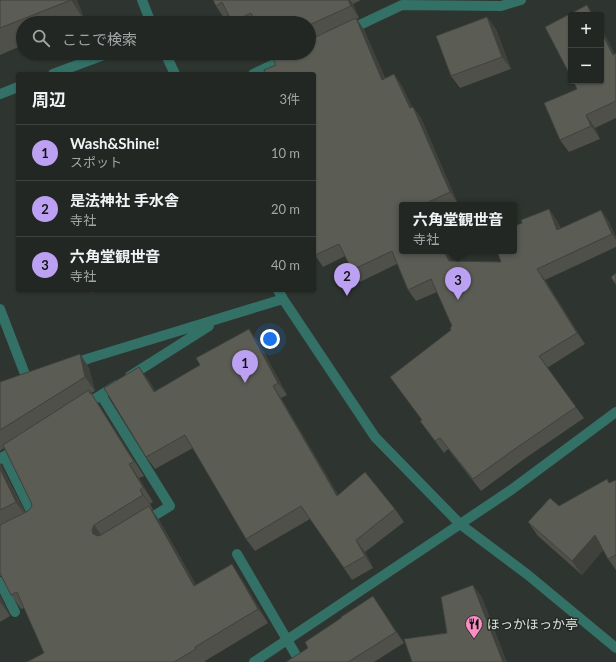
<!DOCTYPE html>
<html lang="ja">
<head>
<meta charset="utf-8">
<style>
	body { margin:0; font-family:Lato,"Noto Sans JP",sans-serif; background:#2e3330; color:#f1f3f6 }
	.controls { position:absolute; right:12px; top:12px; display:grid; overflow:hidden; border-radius:4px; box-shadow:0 1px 3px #0004 }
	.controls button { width:36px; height:36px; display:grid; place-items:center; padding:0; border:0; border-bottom:1px solid #3f4441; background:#222723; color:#f1f3f6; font:20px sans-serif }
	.you { position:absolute; left:270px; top:339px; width:14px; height:14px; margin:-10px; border:3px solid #fff; border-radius:50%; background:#1a73e8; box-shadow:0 0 0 6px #1a73e833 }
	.badge { display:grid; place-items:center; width:26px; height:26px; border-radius:50%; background:#bca0f2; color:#111; font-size:13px; font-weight:700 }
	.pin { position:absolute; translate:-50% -33px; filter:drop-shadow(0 1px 2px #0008) }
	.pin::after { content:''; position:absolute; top:21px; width:14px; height:12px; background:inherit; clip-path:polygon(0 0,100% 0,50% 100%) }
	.popup { position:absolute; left:399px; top:202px; width:118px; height:52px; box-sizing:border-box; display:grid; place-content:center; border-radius:4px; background:#222723; filter:drop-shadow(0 1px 3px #0005); font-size:13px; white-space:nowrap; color:#a2a5a6 }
	.popup b { font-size:15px; color:#f1f3f6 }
	.popup::after { content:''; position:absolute; left:50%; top:100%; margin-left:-8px; border:8px solid transparent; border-top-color:#222723 }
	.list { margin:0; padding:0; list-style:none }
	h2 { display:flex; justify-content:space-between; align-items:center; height:52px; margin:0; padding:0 16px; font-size:17px }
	h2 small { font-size:13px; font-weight:400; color:#a2a5a6 }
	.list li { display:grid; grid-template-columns:26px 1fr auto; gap:12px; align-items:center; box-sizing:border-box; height:56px; padding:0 16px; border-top:1px solid #3f4441 }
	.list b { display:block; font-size:15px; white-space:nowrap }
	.list p { margin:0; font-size:13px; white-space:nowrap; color:#a2a5a6 }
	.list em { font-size:13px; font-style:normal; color:#a2a5a6 }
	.icon { flex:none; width:22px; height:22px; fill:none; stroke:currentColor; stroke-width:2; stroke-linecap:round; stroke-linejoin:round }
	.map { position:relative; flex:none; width:616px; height:662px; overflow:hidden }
	.search { position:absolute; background:#222723; box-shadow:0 1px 3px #0004; left:16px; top:16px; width:300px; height:44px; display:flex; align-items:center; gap:10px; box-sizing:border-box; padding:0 14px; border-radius:22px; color:#a2a5a6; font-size:15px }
	.panel { position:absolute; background:#222723; box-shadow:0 1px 3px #0004; left:16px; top:72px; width:300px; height:220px; border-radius:4px }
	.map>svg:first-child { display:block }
</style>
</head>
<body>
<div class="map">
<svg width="616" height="662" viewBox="0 0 616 662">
	<rect width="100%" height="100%" fill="#2e342f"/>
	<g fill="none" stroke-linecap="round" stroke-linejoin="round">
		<!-- minor -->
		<path stroke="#337066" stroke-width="10" d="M 142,0 L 151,23
			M 349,30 L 402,5 L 501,6 L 521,0
			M 165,53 L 175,74
			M 53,74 L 109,53
			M 253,74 L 298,53
			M 0,94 L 18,87
			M 278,290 L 283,299 L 375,437 L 460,524 L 528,575 L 616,648
			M 0,309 L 28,382
			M 71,365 L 90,358 L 283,299
			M 130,376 L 209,326
			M 101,395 L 170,506 L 144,522
			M 85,405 L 117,385
			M 4,456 L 35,519 L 34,520
			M 0,459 L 19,447
			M 237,554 L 300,662
			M 0,582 L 15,612
			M 254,662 L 511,490 L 616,412"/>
	</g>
	<!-- wall -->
	<path fill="#4e5049" d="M 0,0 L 77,0 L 85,21 L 79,23 L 23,23 L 23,45 L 0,55 Z
		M 213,0 L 361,0 L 353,4 L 359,18 L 356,19 L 364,30 L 385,78 L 394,74 L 402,86 L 412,107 L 413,107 L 421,118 L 458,204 L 455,205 L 402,205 L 451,261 L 501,262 L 514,251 L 522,223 L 549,209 L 557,221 L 561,229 L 601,210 L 609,222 L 616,237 L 616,247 L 545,280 L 585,344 L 547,368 L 584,418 L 527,457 L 481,491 L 448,449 L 444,453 L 420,421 L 422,420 L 390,377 L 451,330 L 452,326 L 437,292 L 416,301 L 408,290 L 397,264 L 360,282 L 352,270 L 345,256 L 323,267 L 315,255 L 274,56 L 272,53 L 309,53 L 309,23 L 232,23 L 228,15 L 224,18 L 216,6 Z
		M 487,17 L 496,29 L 511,69 L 460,88 L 451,76 Z
		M 616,53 L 616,118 L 595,128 L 600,139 L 569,152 L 560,140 L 577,89 Z
		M 89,290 L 98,290 L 91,293 Z
		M 258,341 L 287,395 L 281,398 L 338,495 L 395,509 L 404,522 L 365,552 L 373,568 L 352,580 L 310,519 L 255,551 L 246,539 L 193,448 L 155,469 L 146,457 L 148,379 L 155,391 L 200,365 Z
		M 80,354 L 89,368 L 95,391 L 91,393 L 101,408 L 144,476 L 139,478 L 153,502 L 150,504 L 153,509 L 152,510 L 159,520 L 196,585 L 241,578 L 268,623 L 205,661 L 205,662 L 27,662 L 44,653 L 24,608 L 21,609 L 11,595 L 1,576 L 0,576 L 0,463 L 25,512 L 30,509 L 32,506 L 31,502 L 4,448 L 0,451 L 0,382 Z
		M 616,480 L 616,570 L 608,559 L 603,550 L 582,575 L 538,536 L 528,522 L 559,506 Z
		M 0,596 L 10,616 L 0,622 Z
		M 381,608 L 404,643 L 374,662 L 286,662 Z"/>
	<!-- shaded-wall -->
	<path fill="#40413c" d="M 71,0 L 77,0 L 85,21 Z
		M 348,0 L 350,0 L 353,4 L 359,18 L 351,6 Z
		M 587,5 L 594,15 L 592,15 Z
		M 487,17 L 496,29 L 511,69 L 502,57 Z
		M 356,18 L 364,30 L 390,91 L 382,80 Z
		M 601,27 L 616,56 L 613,55 L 601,31 Z
		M 394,74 L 402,86 L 418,120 L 410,108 Z
		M 413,107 L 421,118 L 458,204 L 450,192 Z
		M 586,115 L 595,128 L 600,139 L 591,126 Z
		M 549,209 L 557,221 L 565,242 L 557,230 Z
		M 601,210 L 609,222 L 616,237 L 616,240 L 612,234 Z
		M 444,251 L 447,251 L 457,272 L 449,261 Z
		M 537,269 L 545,280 L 585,344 L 577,333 Z
		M 249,329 L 258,341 L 287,395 L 278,383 Z
		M 80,354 L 89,368 L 95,391 L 85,377 Z
		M 139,367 L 148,379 L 163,404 L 154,392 Z
		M 273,386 L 281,398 L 346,508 L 337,496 Z
		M 89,390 L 101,408 L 144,476 L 90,394 Z
		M 0,463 L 1,465 L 26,516 L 16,502 L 0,469 Z
		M 129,464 L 139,478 L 153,502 L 143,487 Z
		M 140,490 L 150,504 L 153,509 L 143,495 Z
		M 149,506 L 159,520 L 204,600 L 194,586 Z
		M 94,525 L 104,539 L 102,544 L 93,534 L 92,530 Z
		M 595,535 L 604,549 L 582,575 L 572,561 Z
		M 356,540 L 365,552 L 373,568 L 365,556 Z
		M 232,564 L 241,578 L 268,623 L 258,609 Z
		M 473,585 L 482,597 L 507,662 L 503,662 Z
		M 0,596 L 10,616 L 0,602 Z
		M 373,596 L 381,608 L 404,643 L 396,632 Z"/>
	<!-- building -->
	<path fill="#5b5d55" stroke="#40413c" d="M 0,0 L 71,0 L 0,28 Z
		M 213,0 L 348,0 L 351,6 L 309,25 L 309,23 L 256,23 L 251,13 L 232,22 L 222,2 L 216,6 Z
		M 587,5 L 592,15 L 571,15 L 571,77 L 545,27 Z
		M 487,17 L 502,57 L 451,76 L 436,36 Z
		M 356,18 L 382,80 L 394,74 L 410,108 L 413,107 L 450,192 L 422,205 L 402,205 L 402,251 L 444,251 L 449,261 L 501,262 L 497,251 L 514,251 L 514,226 L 522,223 L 521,220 L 549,209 L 557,230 L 601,210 L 612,234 L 537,269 L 577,333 L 539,356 L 576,407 L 519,446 L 473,479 L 440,438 L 435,441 L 420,421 L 422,420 L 390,377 L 451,330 L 450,328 L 452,326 L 431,279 L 408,290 L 392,251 L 352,270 L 339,244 L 315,255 L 314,253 L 314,74 L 265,74 L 264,70 L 276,65 L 272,57 L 281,53 L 309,53 L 309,40 Z
		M 601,31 L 613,55 L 616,53 L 616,101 L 586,115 L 591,126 L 560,140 L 544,103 L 577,89 L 573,81 L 601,81 Z
		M 616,273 L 616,285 L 611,277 Z
		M 249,329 L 278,383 L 273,386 L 337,496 L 365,472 L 395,509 L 356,540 L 365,556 L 344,568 L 301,506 L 246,539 L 185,435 L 146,457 L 104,388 L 139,367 L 154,392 L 200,365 L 196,358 Z
		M 80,354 L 85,377 L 0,430 L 0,382 Z
		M 89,390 L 90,394 L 91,393 L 134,462 L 129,464 L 143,487 L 140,490 L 143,495 L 94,525 L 92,530 L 93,534 L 98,536 L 101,535 L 149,506 L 194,586 L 232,564 L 258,609 L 195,647 L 196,649 L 174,662 L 27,662 L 44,653 L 17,592 L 11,595 L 0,573 L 0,525 L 28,511 L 30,509 L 32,506 L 31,502 L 3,445 Z
		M 0,469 L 16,502 L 0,510 Z
		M 607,479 L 609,483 L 616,480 L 616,555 L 608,559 L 595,535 L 572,561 L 528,522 L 550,498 L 559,506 Z
		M 473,585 L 503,662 L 412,662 L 404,639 L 447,633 L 441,597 Z
		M 373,596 L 396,632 L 348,662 L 286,662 L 308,648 L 305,642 L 341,618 L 341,617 Z"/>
	<!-- icons -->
	<defs>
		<symbol id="restaurant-pin" viewBox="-11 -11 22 30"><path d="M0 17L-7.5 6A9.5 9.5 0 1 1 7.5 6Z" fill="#fb8fc5" stroke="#242a25"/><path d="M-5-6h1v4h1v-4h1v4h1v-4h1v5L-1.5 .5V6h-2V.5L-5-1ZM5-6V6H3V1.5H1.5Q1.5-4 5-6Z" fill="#111"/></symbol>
	</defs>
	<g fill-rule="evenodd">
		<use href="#restaurant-pin" x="464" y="614" width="20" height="27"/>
	</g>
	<g text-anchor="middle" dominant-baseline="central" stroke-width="3" stroke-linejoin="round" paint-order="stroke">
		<!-- poi labels -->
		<g font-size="13" fill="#dfe3e0" stroke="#242a25" text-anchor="start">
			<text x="487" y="624">ほっかほっか亭</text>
		</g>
	</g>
</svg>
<div class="controls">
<button>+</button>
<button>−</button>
</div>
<div class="you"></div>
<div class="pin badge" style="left:245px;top:383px">1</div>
<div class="pin badge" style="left:347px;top:296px">2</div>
<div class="pin badge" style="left:458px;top:300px">3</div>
<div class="popup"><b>六角堂観世音</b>寺社</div>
<div class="search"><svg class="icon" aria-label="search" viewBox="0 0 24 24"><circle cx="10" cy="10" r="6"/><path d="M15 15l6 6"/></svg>ここで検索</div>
<section class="panel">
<h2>周辺<small>3件</small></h2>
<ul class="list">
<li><span class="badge">1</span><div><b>Wash&amp;Shine!</b><p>スポット</p></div><em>10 m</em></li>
<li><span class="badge">2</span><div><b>是法神社 手水舎</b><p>寺社</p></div><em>20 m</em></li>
<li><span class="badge">3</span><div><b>六角堂観世音</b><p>寺社</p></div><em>40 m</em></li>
</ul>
</section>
</div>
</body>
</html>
